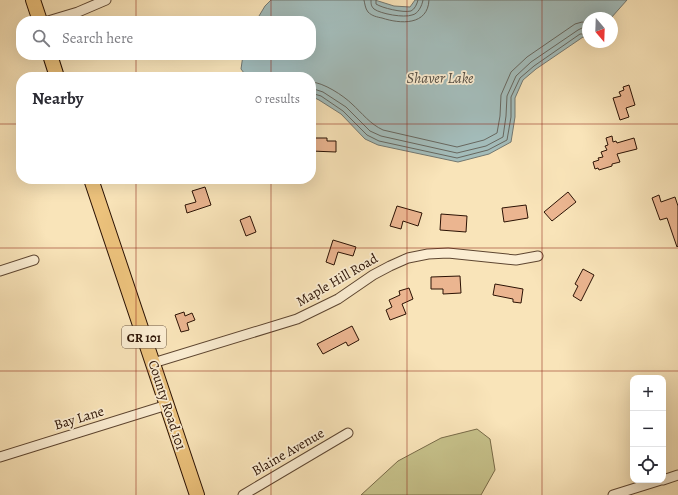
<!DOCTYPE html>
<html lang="en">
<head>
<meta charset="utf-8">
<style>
	body { margin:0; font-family:Alegreya,serif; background:#f7f7f7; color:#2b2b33 }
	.controls { position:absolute; right:12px; bottom:12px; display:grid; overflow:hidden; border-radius:8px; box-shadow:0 4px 16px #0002 }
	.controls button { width:36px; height:36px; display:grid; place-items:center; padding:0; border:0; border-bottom:1px solid #e1e1e2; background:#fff; color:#2b2b33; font:20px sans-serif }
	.compass { position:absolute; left:582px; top:12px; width:36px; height:36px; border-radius:50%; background:#fff; box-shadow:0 4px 16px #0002; rotate:161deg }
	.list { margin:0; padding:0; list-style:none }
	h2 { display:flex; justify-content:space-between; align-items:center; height:52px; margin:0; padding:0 16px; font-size:17px }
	h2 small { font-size:13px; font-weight:400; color:#7c7c81 }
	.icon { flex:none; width:22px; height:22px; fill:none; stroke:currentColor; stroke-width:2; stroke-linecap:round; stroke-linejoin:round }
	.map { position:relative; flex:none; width:678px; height:495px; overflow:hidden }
	.search { position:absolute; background:#fff; box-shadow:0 4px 16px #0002; left:16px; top:16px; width:300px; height:44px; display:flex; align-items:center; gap:10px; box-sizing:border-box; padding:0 14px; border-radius:16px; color:#7c7c81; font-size:15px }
	.panel { position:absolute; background:#fff; box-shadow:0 4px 16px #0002; left:16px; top:72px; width:300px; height:112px; border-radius:16px }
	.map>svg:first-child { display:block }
</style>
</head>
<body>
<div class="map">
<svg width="678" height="495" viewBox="0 0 678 495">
	<rect width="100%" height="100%" fill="#f9e4b9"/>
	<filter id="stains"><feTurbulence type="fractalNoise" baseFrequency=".005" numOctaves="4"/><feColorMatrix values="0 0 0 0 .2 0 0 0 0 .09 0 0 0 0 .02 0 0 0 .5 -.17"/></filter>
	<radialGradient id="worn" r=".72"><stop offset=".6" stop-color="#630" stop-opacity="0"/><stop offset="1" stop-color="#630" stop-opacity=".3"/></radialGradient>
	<!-- green -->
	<path fill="#c6c18a" stroke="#786a47" d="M 477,429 L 490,439 L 495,470 L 481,495 L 361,495 L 398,461 L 441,438 Z"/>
	<!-- water -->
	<path fill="#a3bcba" stroke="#737871" d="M 271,0 L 375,0 L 394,6 L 410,7 L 415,0 L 627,0 L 611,18 L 588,18 L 588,38 L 583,37 L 536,69 L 523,80 L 515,98 L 515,117 L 511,142 L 489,154 L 458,162 L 378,145 L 365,139 L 341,114 L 319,100 L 311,96 L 311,77 L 247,77 L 241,69 L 243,55 L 311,55 L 311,21 L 256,21 L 265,6 Z"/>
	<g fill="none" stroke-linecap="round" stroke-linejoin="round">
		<!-- shore -->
		<path stroke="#67675f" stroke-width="1" d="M 364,0 C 365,4 365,8 368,12 C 372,16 377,17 382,18 C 400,24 428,26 429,0
			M 371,0 C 371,4 371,6 374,9 C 381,14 404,18 412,15 C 418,14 422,6 423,0
			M 376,0 L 376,4 C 382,8 403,13 411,11 C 415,9 417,4 418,0
			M 311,82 C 323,82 344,96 352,104 C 362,113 370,124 383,130 L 457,147 L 484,140 L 497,133 L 500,116 L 501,95 L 511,72 L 527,57 L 575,24 L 582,22 L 588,23
			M 311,88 L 323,92 L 346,107 L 370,131 L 381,136 L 457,153 L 486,146 L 503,137 L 506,116 L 507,96 L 516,76 L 531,62 L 578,30 L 582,28 L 588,29
			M 311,93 L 321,96 L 343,111 L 367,135 L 379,141 L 457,158 L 488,150 L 507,140 L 511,117 L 511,97 L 520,78 L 534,66 L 580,34 L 588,34"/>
	</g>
	<!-- building -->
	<path fill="#ebb590" stroke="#2b1204" d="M 629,85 L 635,105 L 626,108 L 629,117 L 620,120 L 613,98 L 621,96 L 619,92 L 624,90 L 623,87 Z
		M 612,136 L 613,142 L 616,141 L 617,143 L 634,138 L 637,149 L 617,154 L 620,162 L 612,164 L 612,166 L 599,170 L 598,168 L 595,169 L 593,162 L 599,160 L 598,158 L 603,157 L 601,152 L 607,150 L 605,146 L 608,145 L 606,138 Z
		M 315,138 L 327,138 L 327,141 L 336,141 L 336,152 L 311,151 L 311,141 L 315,141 Z
		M 205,187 L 211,205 L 187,213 L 185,205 L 196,202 L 192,191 Z
		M 568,192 L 576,202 L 552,221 L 544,212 Z
		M 659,195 L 661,202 L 675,197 L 678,206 L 678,246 L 677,247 L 667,218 L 660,220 L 652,198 Z
		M 526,205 L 528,218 L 504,222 L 502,208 Z
		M 397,206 L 422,213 L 418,226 L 403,221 L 401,229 L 390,226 Z
		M 441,214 L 467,216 L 466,232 L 440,230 Z
		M 250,216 L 256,232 L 246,236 L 240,220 Z
		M 333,240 L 356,247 L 353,256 L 338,252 L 334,265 L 326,262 Z
		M 583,269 L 594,275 L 581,301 L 573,296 L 578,286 L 575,284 Z
		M 460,276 L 461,293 L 443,294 L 443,289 L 431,289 L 431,277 Z
		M 495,284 L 523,289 L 521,303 L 513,302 L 513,299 L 493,295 Z
		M 409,288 L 413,299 L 402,304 L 406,314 L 390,320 L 386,310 L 392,307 L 389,300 L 400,295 L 399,291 Z
		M 184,312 L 185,316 L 192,313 L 195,320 L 187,323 L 189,330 L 181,332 L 175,315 Z
		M 352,326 L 359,340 L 348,346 L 346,342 L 323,354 L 317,344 Z"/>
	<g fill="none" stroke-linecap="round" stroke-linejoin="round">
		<defs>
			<path id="minor" d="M 48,21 L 78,12 L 106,0
				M 0,271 L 34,260
				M 153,363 L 297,319 L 338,299 L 373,275 L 390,266 L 408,258 L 428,254 L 448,253 L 516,260 L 538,256
				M 0,457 L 167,405
				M 663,480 L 678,475
				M 243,495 L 348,433
				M 613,495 L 661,480"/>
			<path id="primary" d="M 33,0 L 40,21
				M 50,55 L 57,77
				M 91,179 L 197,495"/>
		</defs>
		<!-- minor casing -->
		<use href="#minor" stroke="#5e4631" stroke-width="11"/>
		<!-- primary casing -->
		<use href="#primary" stroke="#2b1204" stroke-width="16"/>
		<!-- minor -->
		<use href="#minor" stroke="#fbedd2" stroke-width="9"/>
		<!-- primary -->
		<use href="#primary" stroke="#ecc27c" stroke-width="14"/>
	</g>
	<!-- grid -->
	<path fill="none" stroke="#8f2418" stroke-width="1" stroke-opacity="0.55" d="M 136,0 L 136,21M 271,0 L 271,21M 407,0 L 407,495M 542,0 L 542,495M 136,55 L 136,77M 271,55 L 271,77M 0,124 L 21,124M 311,124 L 678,124M 136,179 L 136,495M 271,179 L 271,495M 0,248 L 678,248M 0,371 L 678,371"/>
	<g text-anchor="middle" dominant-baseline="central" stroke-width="3.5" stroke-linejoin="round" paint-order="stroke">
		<!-- shield labels -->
		<rect fill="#fbedd2" stroke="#695442" stroke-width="1" x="122" y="326" width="44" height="22" rx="3"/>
		<g font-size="13" font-weight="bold" fill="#2b1204">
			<text x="144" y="337">CR 101</text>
		</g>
		<!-- street labels -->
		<g font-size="14" fill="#2b1204" stroke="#fbedd2">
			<text transform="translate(337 280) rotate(-30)">Maple Hill Road</text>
			<text transform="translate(167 405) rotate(72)">County Road 101</text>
			<text transform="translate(79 418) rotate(-17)">Bay Lane</text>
			<text transform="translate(288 452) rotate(-30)">Blaine Avenue</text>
		</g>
		<!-- water labels -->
		<g font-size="15" font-style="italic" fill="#554e44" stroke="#fbedd2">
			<text x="440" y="78">Shaver Lake</text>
		</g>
	</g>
	<rect width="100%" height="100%" filter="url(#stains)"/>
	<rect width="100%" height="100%" fill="url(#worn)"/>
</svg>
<div class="controls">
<button>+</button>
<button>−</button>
<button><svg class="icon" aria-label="locate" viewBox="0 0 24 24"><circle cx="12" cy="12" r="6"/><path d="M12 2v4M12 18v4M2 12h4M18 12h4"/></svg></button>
</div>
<svg class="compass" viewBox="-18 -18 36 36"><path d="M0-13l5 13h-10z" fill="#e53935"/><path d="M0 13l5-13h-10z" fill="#7c7c81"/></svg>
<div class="search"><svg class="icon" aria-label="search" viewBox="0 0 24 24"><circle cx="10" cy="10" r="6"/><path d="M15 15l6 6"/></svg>Search here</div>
<section class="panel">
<h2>Nearby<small>0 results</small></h2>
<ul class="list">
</ul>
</section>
</div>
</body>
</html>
